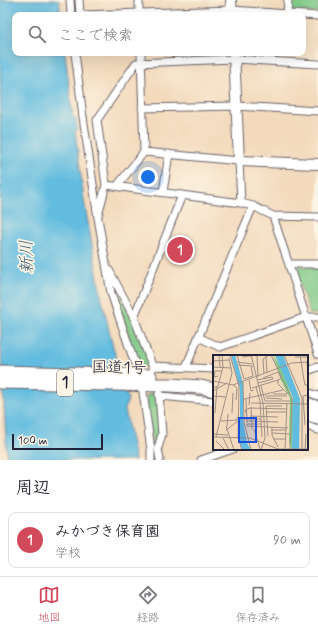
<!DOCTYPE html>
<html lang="ja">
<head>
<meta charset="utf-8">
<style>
	body { margin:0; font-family:Mynerve,"Klee One",sans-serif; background:#f2f2f3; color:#2b2b33 }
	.scale { position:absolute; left:12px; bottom:10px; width:91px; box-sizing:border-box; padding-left:4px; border:2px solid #22223b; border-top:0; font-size:11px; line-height:14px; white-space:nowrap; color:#22223b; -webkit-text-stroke:3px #fcf5e5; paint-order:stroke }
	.you { position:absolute; left:148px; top:177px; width:14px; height:14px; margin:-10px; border:3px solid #fff; border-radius:50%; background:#1a73e8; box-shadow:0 0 0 6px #1a73e833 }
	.badge { display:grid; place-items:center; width:26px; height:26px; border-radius:50%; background:#d1495b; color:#fff; font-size:13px; font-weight:700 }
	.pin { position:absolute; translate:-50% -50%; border:2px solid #fff; box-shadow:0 1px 4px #0006 }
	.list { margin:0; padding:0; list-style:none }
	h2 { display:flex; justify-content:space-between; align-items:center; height:52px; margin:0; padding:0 16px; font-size:17px }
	h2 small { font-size:13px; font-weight:400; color:#7c7c81 }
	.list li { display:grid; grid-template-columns:26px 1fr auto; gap:12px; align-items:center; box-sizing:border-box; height:56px; margin:0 8px 8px; padding:0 8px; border:1px solid #e1e1e2; border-radius:8px }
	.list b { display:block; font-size:15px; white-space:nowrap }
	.list p { margin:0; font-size:13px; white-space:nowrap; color:#7c7c81 }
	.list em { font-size:13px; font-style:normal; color:#7c7c81 }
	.icon { flex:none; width:22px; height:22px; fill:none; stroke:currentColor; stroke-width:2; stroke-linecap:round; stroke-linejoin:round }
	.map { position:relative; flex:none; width:318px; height:460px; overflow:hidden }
	.search { position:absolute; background:#fff; box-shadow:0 4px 16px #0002; left:12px; right:12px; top:12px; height:44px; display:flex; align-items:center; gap:10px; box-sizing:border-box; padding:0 14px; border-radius:8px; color:#7c7c81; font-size:15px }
	.sheet { height:116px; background:#fff }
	nav { display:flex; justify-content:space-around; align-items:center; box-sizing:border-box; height:56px; border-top:1px solid #e1e1e2; background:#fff; font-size:11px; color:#7c7c81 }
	nav a { display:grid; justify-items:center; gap:2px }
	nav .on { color:#d1495b }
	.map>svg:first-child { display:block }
</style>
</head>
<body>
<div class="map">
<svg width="318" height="460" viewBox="0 0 318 460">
	<rect width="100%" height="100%" fill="#fcf5e5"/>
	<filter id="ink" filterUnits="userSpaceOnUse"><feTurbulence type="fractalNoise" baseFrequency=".025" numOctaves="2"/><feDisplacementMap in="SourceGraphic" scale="8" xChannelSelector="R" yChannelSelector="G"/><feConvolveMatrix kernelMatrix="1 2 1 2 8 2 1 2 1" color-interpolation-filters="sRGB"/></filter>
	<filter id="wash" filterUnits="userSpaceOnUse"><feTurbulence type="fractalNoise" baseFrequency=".012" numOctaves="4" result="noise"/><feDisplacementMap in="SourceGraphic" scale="16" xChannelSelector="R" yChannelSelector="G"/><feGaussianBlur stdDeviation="0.9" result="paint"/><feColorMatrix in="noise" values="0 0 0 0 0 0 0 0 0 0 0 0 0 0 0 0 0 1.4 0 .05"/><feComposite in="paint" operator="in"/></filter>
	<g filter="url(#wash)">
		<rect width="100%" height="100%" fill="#f3dabc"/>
		<!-- green -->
		<path fill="#7fc987" stroke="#507661" d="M 291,0 L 318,0 L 318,13 L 292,11 L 291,9 Z
			M 298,266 L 318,267 L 318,314 L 310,314 L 295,270 Z
			M 117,290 L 132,319 L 152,368 L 148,368 L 138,364 L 129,338 L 115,291 Z
			M 151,393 L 157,393 L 160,435 L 158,460 L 155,460 L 146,396 Z"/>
		<!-- water -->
		<path fill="#62bcdf" stroke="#426f8d" d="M 0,0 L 59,0 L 61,15 L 15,15 L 15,53 L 65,53 L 73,118 L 76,118 L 77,129 L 75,130 L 84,200 L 101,295 L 112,343 L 128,399 L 125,409 L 135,460 L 7,460 L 1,348 Z"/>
	</g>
	<g filter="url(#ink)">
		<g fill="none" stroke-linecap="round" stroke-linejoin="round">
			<defs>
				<path id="street" d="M 70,0 L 71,15
					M 79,0 L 80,15
					M 139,0 L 139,15
					M 287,14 L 288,0
					M 81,15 L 232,10 L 318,16
					M 75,53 L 83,117 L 98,218 L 111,293 L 142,385 L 151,450 L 151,460
					M 141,53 L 144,152 L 239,161 L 241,203
					M 318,64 L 234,59 L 136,63 L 97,120 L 106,185 L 241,203 L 253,206 L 273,216 L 318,217
					M 142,108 L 236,106 L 318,111
					M 117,186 L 144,152
					M 163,192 L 169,154
					M 98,215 L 106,185
					M 273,216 L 318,354
					M 289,264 L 318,264
					M 109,270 L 134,317 L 153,368
					M 134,317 L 182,195
					M 198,337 L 220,347 L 306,317 L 318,317
					M 153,366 L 214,369
					M 186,367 L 253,206
					M 307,371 L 318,367
					M 307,392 L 318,396
					M 159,394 L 162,434 L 158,448 L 160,460
					M 160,396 L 214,401
					M 307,426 L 318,430
					M 201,460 L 233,449"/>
				<path id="secondary" d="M 231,0 L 232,15
					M 234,53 L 239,161 L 318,164"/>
				<path id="highway" d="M 0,372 L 150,376
					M 0,382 L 170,385 L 201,387 L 214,390
					M 307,404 L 318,408
					M 307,414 L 318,417"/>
			</defs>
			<!-- street casing -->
			<use href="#street" stroke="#6b6268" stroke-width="9"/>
			<!-- secondary casing -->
			<use href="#secondary" stroke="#6b6268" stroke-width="12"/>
			<!-- highway casing -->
			<use href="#highway" stroke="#6b6268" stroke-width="15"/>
			<!-- street -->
			<use href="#street" stroke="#fff" stroke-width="7"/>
			<!-- secondary -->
			<use href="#secondary" stroke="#fff" stroke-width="10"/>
			<!-- highway -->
			<use href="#highway" stroke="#fff" stroke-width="13"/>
		</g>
	</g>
	<g text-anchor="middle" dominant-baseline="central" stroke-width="3.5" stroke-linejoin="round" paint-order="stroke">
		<!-- shield labels -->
		<rect fill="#fcf5e5" stroke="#63616e" stroke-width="1" x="57" y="370" width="16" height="26" rx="3"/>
		<g font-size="15" font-weight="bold" fill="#22223b">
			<text x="65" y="383">1</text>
		</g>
		<!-- street labels -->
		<g font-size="16" fill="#22223b" stroke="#fcf5e5">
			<text transform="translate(119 368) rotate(1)">国道1号</text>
		</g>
		<!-- water labels -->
		<g font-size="17" font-style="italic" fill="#385874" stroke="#fcf5e5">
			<text transform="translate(27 257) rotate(-92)">新川</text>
		</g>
	</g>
	<!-- overview -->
	<g transform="translate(213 355)">
		<rect width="95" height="95" fill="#f3dabc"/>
		<path d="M 60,0 L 68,12 L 81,48 L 79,95 L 76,87 L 77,43 L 68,25 L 66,26 L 68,24 Z" fill="#7fc987"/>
		<path d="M 18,0 L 22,0 L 30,28 L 30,65 L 34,88 L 38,95 L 30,95 L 27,89 L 27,34 ZM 62,0 L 70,0 L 87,44 L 86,95 L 79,95 L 80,43 Z" fill="#62bcdf"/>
		<path fill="none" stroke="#9f9088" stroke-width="1" d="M 6,0 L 7,12M 17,0 L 26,31 L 25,83 L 29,95M 24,0 L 31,24M 38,0 L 50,48 L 52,83 L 48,95M 44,0 L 45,22M 58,0 L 79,44 L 77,94M 71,0 L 89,43 L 89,94M 87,0 L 91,25 L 92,30 L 95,30M 29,2 L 44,0M 53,2 L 54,18M 82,2 L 95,2M 0,6 L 16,5M 24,7 L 39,9M 94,7 L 95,22M 25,10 L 38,11M 0,12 L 18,13M 51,19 L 50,4 L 56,0M 5,21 L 1,22 L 2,16 L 9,16M 50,23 L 65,17 L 68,23 L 65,25 L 65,29 L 75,39M 31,24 L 40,21 L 38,12 L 40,11M 36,25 L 38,36 L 41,35M 44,25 L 59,22 L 60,24 L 45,28M 0,26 L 20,30 L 79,8 L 95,7M 30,27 L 31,67 L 38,95M 20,30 L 24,33 L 23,45M 48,31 L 52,46 L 77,46M 43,32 L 47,46 L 49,82M 0,33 L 5,31 L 10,12 L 9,0M 39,33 L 65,25M 0,36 L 14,28M 60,39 L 74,39M 0,41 L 13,42M 52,41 L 74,41M 53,43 L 69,44M 31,44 L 70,35M 33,44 L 34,68M 38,48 L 95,49M 36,50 L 37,38M 38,52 L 39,74M 53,57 L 74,57M 2,58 L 4,32M 19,58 L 20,38M 0,59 L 0,73M 34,61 L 32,55 L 37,53 L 74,54M 37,61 L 65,62M 32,64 L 48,64M 8,66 L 24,65 L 24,62M 34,66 L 65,67M 34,69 L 34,71 L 75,73M 34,69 L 48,69M 92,70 L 90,41 L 95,40M 13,71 L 21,95M 14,71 L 15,59M 59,72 L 59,80 L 65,92M 41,74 L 47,94M 13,75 L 25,66M 58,75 L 73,75M 59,78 L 76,79M 1,79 L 15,80M 55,81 L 53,51 L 69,51M 3,82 L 19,18 L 16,3M 10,83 L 16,95M 60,84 L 73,84M 3,86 L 12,95M 72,94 L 74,48M 0,95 L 0,82 L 37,83 L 65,94 L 95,94M 92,95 L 93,79"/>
		<path fill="#1d4ed8" fill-opacity="0.15" stroke="#1d4ed8" stroke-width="2" d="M 26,63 L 43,63 L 43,87 L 26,87 Z"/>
		<rect width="95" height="95" fill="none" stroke="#22223b" stroke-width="2"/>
	</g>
</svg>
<div class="scale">100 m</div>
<div class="you"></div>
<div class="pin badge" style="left:180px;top:250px">1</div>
<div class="search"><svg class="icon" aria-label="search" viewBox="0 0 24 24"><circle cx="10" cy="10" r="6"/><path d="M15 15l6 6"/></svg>ここで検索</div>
</div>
<section class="sheet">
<h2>周辺<small></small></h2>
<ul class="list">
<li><span class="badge">1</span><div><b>みかづき保育園</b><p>学校</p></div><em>90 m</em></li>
</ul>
</section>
<nav>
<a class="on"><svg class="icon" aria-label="map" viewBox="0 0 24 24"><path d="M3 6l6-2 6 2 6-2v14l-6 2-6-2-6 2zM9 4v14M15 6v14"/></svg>地図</a>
<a><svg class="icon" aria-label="directions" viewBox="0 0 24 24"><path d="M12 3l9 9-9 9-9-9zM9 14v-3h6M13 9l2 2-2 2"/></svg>経路</a>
<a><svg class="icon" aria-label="saved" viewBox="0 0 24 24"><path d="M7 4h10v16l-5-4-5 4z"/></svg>保存済み</a>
</nav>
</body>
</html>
